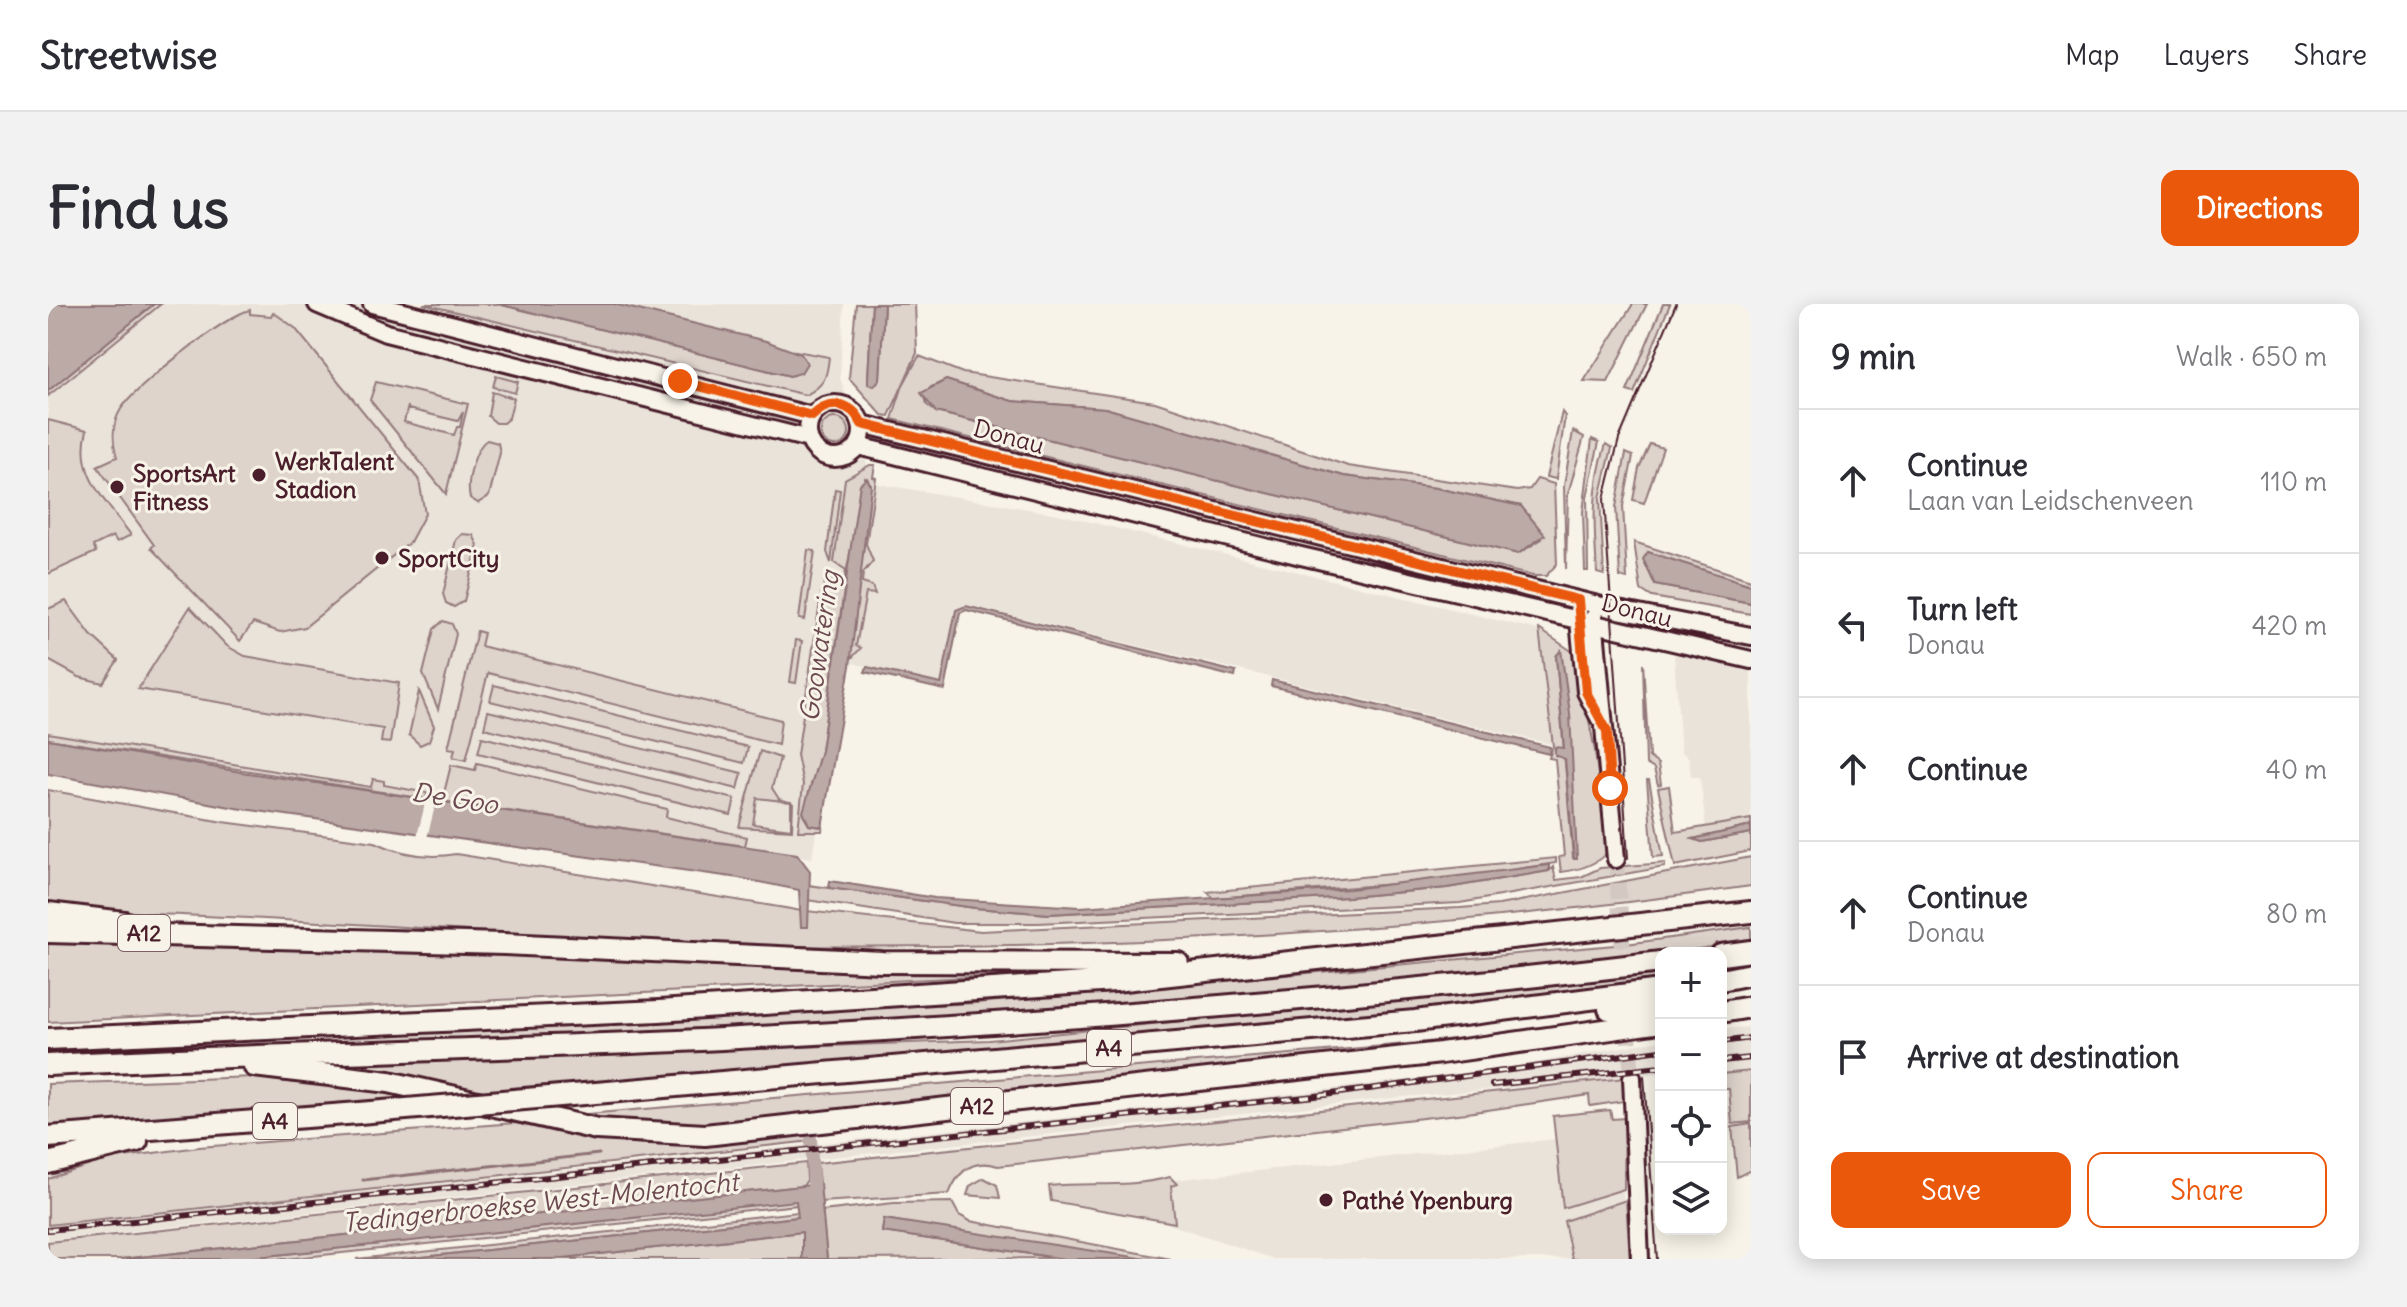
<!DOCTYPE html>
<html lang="en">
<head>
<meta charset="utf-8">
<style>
	body { margin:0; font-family:Delius,sans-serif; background:#f2f2f3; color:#2b2b33 }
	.controls { position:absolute; right:24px; bottom:24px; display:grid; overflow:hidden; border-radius:16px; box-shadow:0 4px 20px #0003 }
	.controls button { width:72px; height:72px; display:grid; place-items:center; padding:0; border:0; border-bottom:2px solid #e1e1e2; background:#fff; color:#2b2b33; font:40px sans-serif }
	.stop { position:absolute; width:24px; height:24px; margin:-18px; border:6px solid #ea580c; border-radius:50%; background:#fff }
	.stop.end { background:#ea580c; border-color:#fff; box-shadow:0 2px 8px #0008 }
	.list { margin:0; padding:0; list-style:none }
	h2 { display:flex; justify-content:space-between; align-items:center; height:104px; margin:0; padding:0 32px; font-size:34px }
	h2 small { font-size:26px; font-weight:400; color:#7c7c81 }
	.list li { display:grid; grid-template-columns:52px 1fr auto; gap:24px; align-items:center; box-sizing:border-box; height:144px; padding:0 32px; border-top:2px solid #e1e1e2 }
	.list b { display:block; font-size:30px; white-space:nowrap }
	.list p { margin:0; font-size:26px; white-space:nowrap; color:#7c7c81 }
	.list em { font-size:26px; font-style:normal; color:#7c7c81 }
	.actions { display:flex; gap:16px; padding:24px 32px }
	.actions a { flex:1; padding:18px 0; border:2px solid #ea580c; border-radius:16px; text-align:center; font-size:28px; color:#ea580c }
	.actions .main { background:#ea580c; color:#fff }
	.icon { flex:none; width:44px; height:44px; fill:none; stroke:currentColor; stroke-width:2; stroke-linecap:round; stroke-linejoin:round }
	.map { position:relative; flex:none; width:1703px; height:955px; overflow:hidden; border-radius:16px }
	header { display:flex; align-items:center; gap:48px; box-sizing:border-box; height:112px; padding:0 40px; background:#fff; border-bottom:2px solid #e1e1e2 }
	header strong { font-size:38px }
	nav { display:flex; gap:44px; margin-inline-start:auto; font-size:28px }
	.intro { display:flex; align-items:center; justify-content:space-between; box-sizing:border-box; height:192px; padding:0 48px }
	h1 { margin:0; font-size:56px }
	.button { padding:20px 36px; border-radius:16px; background:#ea580c; color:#fff; font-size:28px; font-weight:700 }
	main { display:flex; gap:48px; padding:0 48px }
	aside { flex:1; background:#fff; border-radius:16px; box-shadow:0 4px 20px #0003 }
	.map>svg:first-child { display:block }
</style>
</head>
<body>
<header>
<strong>Streetwise</strong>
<nav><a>Map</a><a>Layers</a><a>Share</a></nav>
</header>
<div class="intro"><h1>Find us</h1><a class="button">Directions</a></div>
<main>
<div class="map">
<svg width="1703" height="955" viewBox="0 0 1703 955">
	<rect width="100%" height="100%" fill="#f7f3e8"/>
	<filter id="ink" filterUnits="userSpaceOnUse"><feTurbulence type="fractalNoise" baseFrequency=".0125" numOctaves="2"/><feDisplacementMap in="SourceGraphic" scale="16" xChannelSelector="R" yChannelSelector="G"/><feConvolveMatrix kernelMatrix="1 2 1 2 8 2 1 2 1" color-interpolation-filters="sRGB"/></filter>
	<g filter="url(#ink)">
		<!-- built -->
		<path fill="#eae3da" d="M 0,0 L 796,0 L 792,73 L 825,179 L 1010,210 L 1490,326 L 1507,441 L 919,301 L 907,306 L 892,379 L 795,357 L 764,554 L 0,428 Z
			M 1633,347 L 1703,359 L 1703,515 L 1658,524 L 1652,473 L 1643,473 L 1641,454 L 1633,447 L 1626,352 Z
			M 1703,723 L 1703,765 L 1673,770 L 1673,725 Z
			M 1613,736 L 1613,769 L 1564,775 L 1355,793 L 0,936 L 0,921 L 1251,789 L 1464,763 Z
			M 1574,828 L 1577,955 L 1226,955 L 1121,920 L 1115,877 Z"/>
		<!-- green -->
		<path fill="#ded4cc" stroke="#947a7c" stroke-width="2" fill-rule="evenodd" d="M 106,0 L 113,0 L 0,92 L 0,87 Z
			M 375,0 L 450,0 L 742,72 L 759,59 L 748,47 L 781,53 C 779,73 777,81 758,91 Z
			M 808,0 L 824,0 L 820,74 L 832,75 L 836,0 L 867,0 L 869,49 L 841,112 L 834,111 L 801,74 Z
			M 1585,0 L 1599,0 L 1560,78 L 1536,77 Z
			M 1615,0 L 1622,0 L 1586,89 L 1579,87 Z
			M 202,6 L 202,10 L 223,12 L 225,8 L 247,24 L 371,176 L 377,210 L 362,238 L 257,323 L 232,328 L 205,319 L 192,337 L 103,244 L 106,241 L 49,162 L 69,153 C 64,137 64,119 73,105 C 87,83 178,11 202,6 Z
			M 871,52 L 915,69 L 1107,98 L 1300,162 L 1469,187 L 1482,185 L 1489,175 L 1506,180 L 1509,260 L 1498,272 L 1485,272 L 844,115 L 855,81 ZM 898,76 L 964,97 L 1057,104 L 1296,172 L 1388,184 L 1473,202 L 1494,235 L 1470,250 L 888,108 L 879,101 L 877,91 L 883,83 Z
			M 448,72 L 470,78 L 467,89 L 445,83 Z
			M 328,78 L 420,100 L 398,190 L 322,96 ZM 360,102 L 360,105 L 410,117 L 415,108 L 412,123 L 409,123 L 406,131 L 356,118 Z
			M 444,88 L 466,94 L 461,114 L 455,119 L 448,119 L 440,112 Z
			M 1514,108 L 1517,112 L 1508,175 L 1498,173 Z
			M773 128a14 14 0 1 1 28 0a14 14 0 1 1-28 0Z
			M 0,116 L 39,126 C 27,171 58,197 83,231 L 69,238 L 65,232 L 45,242 L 48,248 L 0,270 Z
			M 1525,127 L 1536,133 L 1520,190 L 1518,265 L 1516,182 Z
			M 1544,135 L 1551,138 L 1539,193 L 1540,267 L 1537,267 L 1535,208 Z
			M 439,136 L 450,139 L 452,149 L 441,192 L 430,199 L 422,194 C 418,180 426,144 439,136 Z
			M 1558,140 L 1564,144 L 1552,194 L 1556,271 L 1549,269 C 1546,225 1543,184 1558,140 Z
			M 1602,140 L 1615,144 L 1596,199 L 1585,196 L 1591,164 Z
			M 1578,149 L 1585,152 L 1575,202 L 1579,275 L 1572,273 L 1568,203 Z
			M 822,161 L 827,161 L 825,173 L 828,174 L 818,240 L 825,257 L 815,269 L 814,279 L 824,282 L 827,290 L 818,289 L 808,342 L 813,344 L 800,358 L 823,180 L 817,174 L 799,265 L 773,447 L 755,511 L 761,521 L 774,523 L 775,517 L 774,527 L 750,527 L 755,480 L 749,451 L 774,285 L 778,276 L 796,278 L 798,266 L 786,258 L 797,175 Z
			M 787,185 L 792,186 L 783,259 L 779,248 Z
			M 414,230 L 425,231 L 430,241 L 416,297 L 406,303 L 398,299 L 395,290 L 408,236 Z
			M 1586,238 L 1703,276 L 1703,281 L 1600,248 L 1607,281 L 1703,299 L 1703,310 L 1604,293 L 1593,286 Z
			M 760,246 L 767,247 L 757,316 L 751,315 Z
			M 18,297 L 43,331 L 70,356 L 55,379 L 31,373 L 0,356 L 0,305 Z
			M 142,303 L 179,342 L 197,352 L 351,379 L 342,439 L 333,438 L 335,425 L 90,385 Z
			M 395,317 L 404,320 L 408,330 L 390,405 L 375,370 L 386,325 Z
			M 1491,325 L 1528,350 L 1547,447 L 1560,547 C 1549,561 1531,566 1513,568 L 1511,553 L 1516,552 L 1507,455 L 1501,454 L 1505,442 ZM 1511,350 L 1525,555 L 1508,352 Z
			M 429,327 L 436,329 L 433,342 L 733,416 L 730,441 L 440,369 L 418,456 L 405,453 L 407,445 L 400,444 Z
			M 748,336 L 754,337 L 748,379 L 742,378 Z
			M 1595,359 L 1601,453 L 1610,460 L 1613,480 L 1610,481 L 1606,465 L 1598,460 Z
			M 446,381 L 700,443 L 696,459 L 442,397 Z
			M 371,387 L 386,422 L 381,437 L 372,441 L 361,431 Z
			M 440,407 L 694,469 L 690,485 L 436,424 Z
			M 0,429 L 323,483 L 325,475 L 336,477 L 336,481 L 379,489 L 378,495 L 0,435 Z
			M 434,433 L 687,495 L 683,511 L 430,449 Z
			M 712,447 L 732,454 L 724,484 L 731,495 L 745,499 L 744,526 L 691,523 ZM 709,494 L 743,498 L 743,525 L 705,520 Z
			M 429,459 L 619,505 L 618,513 L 699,533 L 697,542 L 394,497 L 403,461 L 427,466 Z
			M 1599,476 L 1601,476 L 1615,552 L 1605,553 Z
			M 1621,482 L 1627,528 L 1703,515 L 1703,522 L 1645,535 L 1654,538 L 1703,529 L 1703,547 L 1627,562 L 1610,484 Z
			M 0,486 L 175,518 L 327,538 C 354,551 379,555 408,550 L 743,605 L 753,607 L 753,623 L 759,623 L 759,607 L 933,627 L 1412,604 L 1451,601 L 1703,553 L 1703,582 C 1384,627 1062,646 740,642 C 529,638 317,617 106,610 L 0,600 Z
			M 1508,554 L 1508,559 L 1398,576 L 1166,594 L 1159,588 Z
			M 1617,559 L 1617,563 L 1412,599 L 990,619 L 906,619 L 759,596 L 760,581 L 927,604 L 1001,610 L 1300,593 L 1399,584 L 1501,567 L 1505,563 L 1508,576 L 1533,573 L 1552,564 Z
			M 1703,623 L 1703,637 L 1624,649 L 1259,686 L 929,714 L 0,754 L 0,744 L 928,699 L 1578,640 Z
			M 0,638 L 144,639 L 1026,668 L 0,718 Z
			M 1613,670 L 1613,678 L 1346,712 L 439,789 L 370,784 L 267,761 L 941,736 Z
			M 1578,716 L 1579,719 L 683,824 L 523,818 L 539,810 L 1370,739 Z
			M 1703,767 L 1703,818 L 1684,820 L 1681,785 L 1673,785 L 1673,770 Z
			M 207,773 L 329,784 L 363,795 L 0,827 L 0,780 Z
			M 1577,774 L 1576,797 L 1542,802 L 1541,791 L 1419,809 L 950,862 C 925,854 910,867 901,890 L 773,898 L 769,859 Z
			M 1562,806 L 1564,815 L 1577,814 L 1576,885 L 1515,904 L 1505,812 Z
			M 467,819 C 514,828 561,839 608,840 C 660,842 711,835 763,830 L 763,837 L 0,921 L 0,875 L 60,855 L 151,843 Z
			M 1703,820 L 1703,866 L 1689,873 L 1684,823 Z
			M 758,859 L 759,876 L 755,882 L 73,955 L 0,955 L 0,938 Z
			M 1122,873 L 1129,880 L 1123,882 L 1127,919 L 1003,897 L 1001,882 C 1042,878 1082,884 1122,873 Z
			M 936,874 L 949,881 L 952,894 L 919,891 L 922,882 Z
			M 749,896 L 749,901 L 237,955 L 190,955 Z
			M 1578,896 L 1582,955 L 1524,955 L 1516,917 Z
			M 904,898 L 911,911 L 922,917 L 1123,955 L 1062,955 L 836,915 L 834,928 L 1008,954 L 779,955 L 774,907 L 846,899 Z
			M 750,908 L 751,913 L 355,955 L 308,955 Z
			M 755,928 L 754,955 L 506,955 Z"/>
		<!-- water -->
		<path fill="#bcaaa7" stroke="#8e7275" stroke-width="2" d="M 0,0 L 106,0 L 0,87 Z
			M 450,0 L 566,0 L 718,37 L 753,50 L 759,59 L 753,69 L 742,72 Z
			M 824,0 L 836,0 L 832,75 L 826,82 L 820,80 L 820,74 Z
			M 898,76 L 964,97 L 1057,104 L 1296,172 L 1388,184 L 1473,202 L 1497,231 L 1470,250 L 888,108 L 873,89 Z
			M 819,174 L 823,182 L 802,362 L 774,523 L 761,521 L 755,508 L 773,447 L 812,180 Z
			M 1600,248 L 1703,281 L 1703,299 L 1607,281 L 1595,255 Z
			M 918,302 L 1188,368 L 1187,373 L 918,306 L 912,309 L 897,386 L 817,368 L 819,363 L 893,380 L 908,306 Z
			M 1513,346 L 1522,409 L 1529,555 L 1526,555 L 1517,455 L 1507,451 L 1507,443 L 1516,444 L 1508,352 Z
			M 1224,376 L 1502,443 L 1501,450 L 1223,382 Z
			M 0,435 L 193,468 L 749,550 L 762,567 L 760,623 L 753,623 L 751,586 L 691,574 L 188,504 L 0,470 Z
			M 1703,522 L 1703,529 L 1654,538 L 1645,535 Z
			M 1501,561 L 1501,567 L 1399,584 L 1300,593 L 1001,610 L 927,604 L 781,584 L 782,577 L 887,594 L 1032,603 L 1302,585 Z
			M 772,880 L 779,955 L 754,955 L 754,928 L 506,955 L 355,955 L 750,913 L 748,897 L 190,955 L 73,955 Z
			M 836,915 L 1099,955 L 1017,955 L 834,928 Z"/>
		<!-- pier -->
		<path fill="#f7f3e8" d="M 379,492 L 389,494 L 379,534 L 369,532 Z"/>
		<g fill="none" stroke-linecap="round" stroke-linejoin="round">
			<!-- stream -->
			<path stroke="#8e7275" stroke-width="3" d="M 315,876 L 551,850"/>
			<!-- canal -->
			<path stroke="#bcaaa7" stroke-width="12" d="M 763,834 L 766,896"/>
			<!-- secondary-tunnel -->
			<path stroke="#d4c9c2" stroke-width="16" stroke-dasharray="16 8" stroke-linecap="butt" d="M 1568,555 L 1584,774"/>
			<defs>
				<path id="secondary" d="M 269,0 L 338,29 L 761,135
					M 324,0 L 764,112
					M760 127a27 27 0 1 1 54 0a27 27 0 1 1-54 0Z
					M 814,120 L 1570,306 L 1703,332
					M 810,142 L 1253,252 L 1703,356
					M 1530,306 L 1538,388 L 1552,415
					M 1546,313 L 1568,555
					M 1584,774 L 1592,955"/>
				<path id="highway" d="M 0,609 L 76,618
					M 0,628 L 456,640 L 834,658 L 1130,659
					M 1673,651 L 1703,647
					M 1673,676 L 1703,670
					M 1561,705 L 1613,702
					M 1673,708 L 1703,703
					M 0,735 L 611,707 L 1067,677 L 1703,608
					M 0,761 C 225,749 449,746 674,735 C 987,719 1301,695 1613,658
					M 206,762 L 341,778 L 549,825 L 657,831 L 1393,749 L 1613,718
					M 583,786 L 1367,717 L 1613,686
					M 0,833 L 311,809
					M 0,859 L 89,837"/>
			</defs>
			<!-- secondary casing -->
			<use href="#secondary" stroke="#4a1f2b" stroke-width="22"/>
			<!-- highway casing -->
			<use href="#highway" stroke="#4a1f2b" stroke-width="26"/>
			<!-- secondary -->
			<use href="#secondary" stroke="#f7f3e8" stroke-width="16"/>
			<!-- highway -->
			<use href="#highway" stroke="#f7f3e8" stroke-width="20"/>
			<!-- tram -->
			<path stroke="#4a1f2b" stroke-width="2" d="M 1580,554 L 1556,195 L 1571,135 L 1628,0
				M 1596,772 L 1609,955"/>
			<defs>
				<path id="rail" d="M 1673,738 L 1703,734
					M 1673,757 L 1703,754
					M 1444,781 L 1613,763
					M 0,926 L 1276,791 L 1613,746"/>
			</defs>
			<!-- rail casing -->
			<use href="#rail" stroke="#4a1f2b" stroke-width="6"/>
			<!-- rail -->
			<use href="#rail" stroke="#f7f3e8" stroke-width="3" stroke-dasharray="9" stroke-linecap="butt"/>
			<defs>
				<path id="highway-bridge" d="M 311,809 L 583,786"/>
			</defs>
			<!-- highway-bridge casing -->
			<use href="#highway-bridge" stroke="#4a1f2b" stroke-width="26" stroke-linecap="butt"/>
			<!-- highway-bridge -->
			<use href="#highway-bridge" stroke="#f7f3e8" stroke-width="20"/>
		</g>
	</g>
	<g fill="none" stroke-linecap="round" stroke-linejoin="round" filter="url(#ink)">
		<!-- route -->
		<path stroke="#ea580c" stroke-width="10" d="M 632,77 L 764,112 C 781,94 804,98 814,120 L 1530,296 L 1538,388 L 1559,427 L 1562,484"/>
	</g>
	<!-- markers -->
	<g fill="#4a1f2b" stroke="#f7f3e8" stroke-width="3">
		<circle cx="211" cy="171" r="8"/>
		<circle cx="69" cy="183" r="8"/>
		<circle cx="334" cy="254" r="8"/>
		<circle cx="1278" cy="896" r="8"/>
	</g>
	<g text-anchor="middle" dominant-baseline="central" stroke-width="6" stroke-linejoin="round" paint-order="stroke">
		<!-- shield labels -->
		<g fill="#f7f3e8" stroke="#7e5f64" stroke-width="2">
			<rect x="70" y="611" width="52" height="36" rx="6"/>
			<rect x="1039" y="726" width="44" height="36" rx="6"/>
			<rect x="903" y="784" width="52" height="36" rx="6"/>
			<rect x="205" y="799" width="44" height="36" rx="6"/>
		</g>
		<g font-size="22" font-weight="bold" fill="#4a1f2b">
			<text x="96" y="629">A12</text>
			<text x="1061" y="744">A4</text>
			<text x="929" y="802">A12</text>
			<text x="227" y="817">A4</text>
		</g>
		<!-- street labels -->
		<g font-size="24" fill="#4a1f2b" stroke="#f7f3e8">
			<text transform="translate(961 132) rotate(15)">Donau</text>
			<text transform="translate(1589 306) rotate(14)">Donau</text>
		</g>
		<!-- poi labels -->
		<g font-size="24" font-weight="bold" fill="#4a1f2b" stroke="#f7f3e8" text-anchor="start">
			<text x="227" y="157">WerkTalent<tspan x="227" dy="28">Stadion</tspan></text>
			<text x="85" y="169">SportsArt<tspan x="85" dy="28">Fitness</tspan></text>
			<text x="350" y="254">SportCity</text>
			<text x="1294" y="896">Pathé Ypenburg</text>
		</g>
		<!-- water labels -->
		<g font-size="26" font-style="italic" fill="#6c4950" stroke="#f7f3e8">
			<text transform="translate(771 342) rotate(-82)">Goowatering</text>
			<text transform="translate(407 494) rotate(9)">De Goo</text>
			<text transform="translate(492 898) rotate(-6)">Tedingerbroekse West-Molentocht</text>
		</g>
	</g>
</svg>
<div class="controls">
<button>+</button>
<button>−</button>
<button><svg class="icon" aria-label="locate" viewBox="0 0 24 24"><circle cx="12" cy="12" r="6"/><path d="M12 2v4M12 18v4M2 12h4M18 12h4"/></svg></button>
<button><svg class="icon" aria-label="layers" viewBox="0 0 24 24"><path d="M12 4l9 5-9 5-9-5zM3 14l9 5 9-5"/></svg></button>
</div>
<div class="stop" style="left:1562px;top:484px"></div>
<div class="stop end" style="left:632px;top:77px"></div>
</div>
<aside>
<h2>9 min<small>Walk · 650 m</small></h2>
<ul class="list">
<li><svg class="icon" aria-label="ahead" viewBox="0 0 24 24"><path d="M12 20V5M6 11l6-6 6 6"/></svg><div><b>Continue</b><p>Laan van Leidschenveen</p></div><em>110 m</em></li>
<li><svg class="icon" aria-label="left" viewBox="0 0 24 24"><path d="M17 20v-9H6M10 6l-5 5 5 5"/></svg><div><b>Turn left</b><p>Donau</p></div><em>420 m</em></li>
<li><svg class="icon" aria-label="ahead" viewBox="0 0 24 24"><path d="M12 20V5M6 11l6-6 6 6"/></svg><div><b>Continue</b></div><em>40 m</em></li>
<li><svg class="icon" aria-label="ahead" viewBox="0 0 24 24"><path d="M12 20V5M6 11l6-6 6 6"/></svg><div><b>Continue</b><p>Donau</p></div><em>80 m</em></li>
<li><svg class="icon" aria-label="arrive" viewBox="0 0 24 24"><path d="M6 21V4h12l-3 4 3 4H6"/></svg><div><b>Arrive at destination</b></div></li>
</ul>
<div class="actions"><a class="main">Save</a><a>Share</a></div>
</aside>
</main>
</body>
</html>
